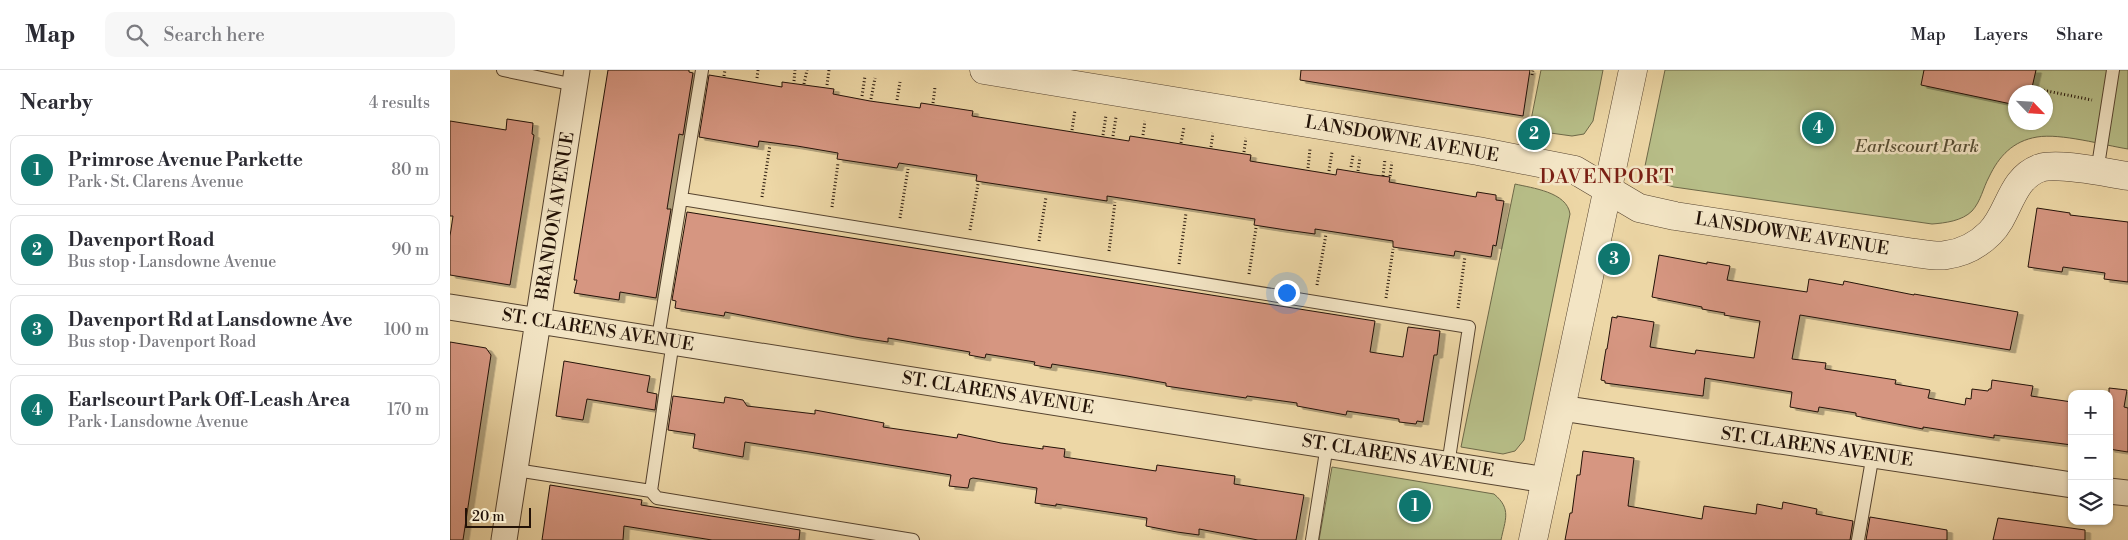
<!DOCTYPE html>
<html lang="en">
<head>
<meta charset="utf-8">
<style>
	body { margin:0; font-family:"Libre Bodoni",serif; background:#f7f7f7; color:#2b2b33 }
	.controls { position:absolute; right:15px; bottom:15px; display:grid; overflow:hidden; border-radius:10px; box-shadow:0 1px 4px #0004 }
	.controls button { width:45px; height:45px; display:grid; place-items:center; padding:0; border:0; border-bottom:1px solid #e1e1e2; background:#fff; color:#2b2b33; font:25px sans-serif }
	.compass { position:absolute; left:1558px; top:15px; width:45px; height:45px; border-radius:50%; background:#fff; box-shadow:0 1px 4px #0004; rotate:115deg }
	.scale { position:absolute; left:15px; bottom:12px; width:66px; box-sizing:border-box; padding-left:5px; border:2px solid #231207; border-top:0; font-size:14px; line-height:18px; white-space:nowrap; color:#231207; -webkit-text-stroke:4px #f3e5c5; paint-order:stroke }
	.you { position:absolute; left:836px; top:222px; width:18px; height:18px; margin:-12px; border:4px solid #fff; border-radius:50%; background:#1a73e8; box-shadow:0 0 0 8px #1a73e833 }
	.badge { display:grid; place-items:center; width:32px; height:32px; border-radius:50%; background:#0f766e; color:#fff; font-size:16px; font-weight:700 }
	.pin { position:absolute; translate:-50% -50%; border:2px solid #fff; box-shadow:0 1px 5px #0006 }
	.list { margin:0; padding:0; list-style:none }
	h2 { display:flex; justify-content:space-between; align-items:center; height:65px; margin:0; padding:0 20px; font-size:21px }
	h2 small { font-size:16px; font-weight:400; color:#7c7c81 }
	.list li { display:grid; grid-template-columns:32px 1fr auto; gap:15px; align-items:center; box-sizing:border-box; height:70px; margin:0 10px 10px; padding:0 10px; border:1px solid #e1e1e2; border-radius:10px }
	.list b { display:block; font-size:19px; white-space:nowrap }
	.list p { margin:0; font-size:16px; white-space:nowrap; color:#7c7c81 }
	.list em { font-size:16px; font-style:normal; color:#7c7c81 }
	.icon { flex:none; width:28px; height:28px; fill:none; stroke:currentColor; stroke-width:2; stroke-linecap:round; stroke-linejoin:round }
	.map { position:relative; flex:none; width:1678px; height:470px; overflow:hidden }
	header { display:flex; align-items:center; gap:30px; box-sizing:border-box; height:70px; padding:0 25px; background:#fff; border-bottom:1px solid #e1e1e2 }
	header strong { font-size:24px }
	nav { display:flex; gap:28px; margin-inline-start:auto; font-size:18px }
	.search { width:350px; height:45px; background:#f7f7f7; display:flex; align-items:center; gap:12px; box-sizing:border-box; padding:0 18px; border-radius:10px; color:#7c7c81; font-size:19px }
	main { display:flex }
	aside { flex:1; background:#fff }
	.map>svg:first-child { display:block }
</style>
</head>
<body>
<header>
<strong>Map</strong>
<div class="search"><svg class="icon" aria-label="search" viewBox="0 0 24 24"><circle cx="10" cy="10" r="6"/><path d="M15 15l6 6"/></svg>Search here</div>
<nav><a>Map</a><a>Layers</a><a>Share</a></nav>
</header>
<main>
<aside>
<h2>Nearby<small>4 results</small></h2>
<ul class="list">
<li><span class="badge">1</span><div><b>Primrose Avenue Parkette</b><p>Park · St. Clarens Avenue</p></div><em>80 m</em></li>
<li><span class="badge">2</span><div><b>Davenport Road</b><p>Bus stop · Lansdowne Avenue</p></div><em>90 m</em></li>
<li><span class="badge">3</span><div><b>Davenport Rd at Lansdowne Ave</b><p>Bus stop · Davenport Road</p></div><em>100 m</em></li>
<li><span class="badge">4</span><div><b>Earlscourt Park Off-Leash Area</b><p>Park · Lansdowne Avenue</p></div><em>170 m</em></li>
</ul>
</aside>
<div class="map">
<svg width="1678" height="470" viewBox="0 0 1678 470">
	<defs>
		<filter id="shadow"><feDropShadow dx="5.5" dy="3" stdDeviation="0" flood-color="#0004"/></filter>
	</defs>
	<rect width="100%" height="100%" fill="#edd7a6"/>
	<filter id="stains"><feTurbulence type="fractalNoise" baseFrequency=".004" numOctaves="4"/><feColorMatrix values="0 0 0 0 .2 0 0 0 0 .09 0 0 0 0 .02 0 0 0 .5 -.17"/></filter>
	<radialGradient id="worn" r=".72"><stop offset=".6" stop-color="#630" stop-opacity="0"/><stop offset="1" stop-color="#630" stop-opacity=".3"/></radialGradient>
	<!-- green -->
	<path fill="#b7be88" stroke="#6d6848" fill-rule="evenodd" d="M 1091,0 L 1153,0 L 1143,51 L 1134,64 L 1122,66 L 1079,60 Z
		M 1215,0 L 1678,0 L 1678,79 C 1653,75 1611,63 1587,67 C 1563,71 1549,86 1539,107 C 1533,118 1531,131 1522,141 C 1512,151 1495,153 1482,154 L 1224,117 C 1213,114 1197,110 1195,96 ZM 1566,22 L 1596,22 L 1596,52 L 1566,52 Z
		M 1065,114 C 1082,118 1117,122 1120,144 L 1074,370 L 1065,381 L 1053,384 L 1011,377 Z
		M 882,397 L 1044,424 C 1062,439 1055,450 1051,470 L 869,470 Z"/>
	<!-- building -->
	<path fill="#d69681" stroke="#231207" filter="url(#shadow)" d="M 158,0 L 239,0 L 239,2 L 243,3 L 233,65 L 229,64 L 217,139 L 221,139 L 206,228 L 170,222 L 169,230 L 124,223 L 127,210 L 124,210 Z
		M 851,0 L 1080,0 L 1073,46 L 850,10 Z
		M 1474,0 L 1586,0 L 1581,22 L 1566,22 L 1566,35 L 1471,15 Z
		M 259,5 L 332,17 L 332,12 L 384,19 L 383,24 L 420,31 L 470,38 L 471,33 L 523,41 L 522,46 L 679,71 L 680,66 L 801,85 L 800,91 L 880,104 L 886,105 L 887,99 L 924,105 L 940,107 L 939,112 L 1026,127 L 1027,122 L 1046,125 L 1046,130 L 1054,131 L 1046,176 L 1043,175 L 1041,187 L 1005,181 L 1004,186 L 943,177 L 943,171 L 865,159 L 865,164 L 836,160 L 804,155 L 805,149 L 657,126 L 657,131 L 526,111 L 527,105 L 449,93 L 447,98 L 387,89 L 388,83 L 347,76 L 309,71 L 308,77 L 249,67 Z
		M 57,49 L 83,53 L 82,64 L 84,65 L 60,215 L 0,205 L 0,166 L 3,146 L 0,146 L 0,51 L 56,60 Z
		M 1587,138 L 1620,143 L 1620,145 L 1678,152 L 1678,212 L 1654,209 L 1655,203 L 1613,197 L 1612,202 L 1578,197 Z
		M 237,142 L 925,251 L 920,282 L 953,287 L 958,257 L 990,261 L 987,285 L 984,285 L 973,352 L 967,351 L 966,354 L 949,352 L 949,349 L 897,341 L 896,345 L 847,336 L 847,333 L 797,326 L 796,328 L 716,316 L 716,313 L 677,306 L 602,294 L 601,298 L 584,295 L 585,292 L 536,284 L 535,288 L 519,285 L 520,282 L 438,268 L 438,272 L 405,267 L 275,242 L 274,246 L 225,238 L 226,231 L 222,230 Z
		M 1209,185 L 1257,194 L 1257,192 L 1280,196 L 1277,210 L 1357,222 L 1359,209 L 1393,215 L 1394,211 L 1464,225 L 1464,224 L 1568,242 L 1560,280 L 1350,245 L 1342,289 L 1376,293 L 1375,299 L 1446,310 L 1445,314 L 1480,320 L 1478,328 L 1515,335 L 1516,328 L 1521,329 L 1522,319 L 1538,321 L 1539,319 L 1541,319 L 1542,310 L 1583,316 L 1581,326 L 1622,332 L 1622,375 L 1544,365 L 1544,368 L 1473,357 L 1473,359 L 1406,346 L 1406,343 L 1369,337 L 1368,342 L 1340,337 L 1342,322 L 1255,308 L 1253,326 L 1155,313 L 1155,311 L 1151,310 L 1156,279 L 1157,279 L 1162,247 L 1167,248 L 1167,246 L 1204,252 L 1200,277 L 1245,284 L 1246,280 L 1304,288 L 1310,251 L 1274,245 L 1275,243 L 1252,239 L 1252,237 L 1202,227 Z
		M 0,272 L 36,278 L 41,285 L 13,470 L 0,470 Z
		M 114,291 L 200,306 L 197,322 L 207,324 L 205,340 L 137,329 L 133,350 L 106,346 Z
		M 1659,318 L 1677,320 L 1674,337 L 1678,338 L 1678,382 L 1659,379 Z
		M 223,326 L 274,333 L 275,327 L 293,330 L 297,336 L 365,344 L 365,340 L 392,345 L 434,353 L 433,357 L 481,364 L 507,368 L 508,364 L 551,373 L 593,379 L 593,376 L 615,379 L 614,387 L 706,401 L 707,395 L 785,406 L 784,414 L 854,425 L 846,470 L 808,470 L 749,459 L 749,465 L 727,462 L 696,456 L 697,448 L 606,434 L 606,436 L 585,433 L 587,418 L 523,408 L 520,409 L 518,418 L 499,416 L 501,405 L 359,382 L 295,372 L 293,387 L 243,378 L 245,364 L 218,360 Z
		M 1133,381 L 1184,388 L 1178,436 L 1252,449 L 1254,436 L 1306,444 L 1307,434 L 1332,439 L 1333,432 L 1367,439 L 1366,444 L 1403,451 L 1400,470 L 1115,470 L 1120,443 L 1122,443 L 1127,405 L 1130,405 Z
		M 100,415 L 192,430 L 191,435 L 350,460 L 349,470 L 262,470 L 174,456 L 173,470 L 92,470 Z
		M 1420,447 L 1497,460 L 1497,470 L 1416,470 Z
		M 1548,448 L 1635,460 L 1635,470 L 1543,470 Z"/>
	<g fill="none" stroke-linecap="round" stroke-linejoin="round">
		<defs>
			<path id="service" d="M 53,0 L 125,15
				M 1647,102 L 1663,0
				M 232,129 L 1019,257 L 998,395
				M 208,268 L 252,0
				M 66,400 L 201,421 L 207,428 L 463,470
				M 201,421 L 223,271
				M 862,470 L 877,375
				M 1408,470 L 1423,384"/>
			<path id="minor" d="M 0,237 L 1096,410
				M 1111,338 L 1622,415
				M 1659,421 L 1678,423
				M 54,470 L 127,0"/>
			<path id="tertiary" d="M 534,0 L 1028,81 L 1125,100 L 1189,138 L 1225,146 L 1465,183 C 1475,184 1487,187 1496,185 C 1512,183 1528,175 1540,163 C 1560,143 1560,109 1590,98 C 1609,92 1657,103 1678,106
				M 1083,470 L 1183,0"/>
		</defs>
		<!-- service casing -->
		<use href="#service" stroke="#56432f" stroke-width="14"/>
		<!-- minor casing -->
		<use href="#minor" stroke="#56432f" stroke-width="27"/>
		<!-- tertiary casing -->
		<use href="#tertiary" stroke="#56432f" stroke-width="29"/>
		<!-- path -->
		<path stroke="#231207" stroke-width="3" stroke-dasharray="1 2.5" stroke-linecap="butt" d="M 1082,5 L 1083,0
			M 274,6 L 275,0
			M 307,8 L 308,0
			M 344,11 L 345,0
			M 354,14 L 357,0
			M 377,15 L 379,0
			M 1592,22 L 1592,20 L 1642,30
			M 412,26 L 415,6
			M 421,29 L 425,8
			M 447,30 L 450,12
			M 483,33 L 485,17
			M 622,60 L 625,40
			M 653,65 L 656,45
			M 693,65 L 695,51
			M 663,66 L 666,47
			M 731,73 L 734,57
			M 761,77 L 763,63
			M 794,82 L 796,68
			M 901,97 L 903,85
			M 858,98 L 860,79
			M 879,101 L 882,82
			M 908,101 L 910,87
			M 933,106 L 935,89
			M 940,106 L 942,92
			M 312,127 L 320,75
			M 382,137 L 388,93
			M 450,148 L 458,99
			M 520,160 L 528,114
			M 589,171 L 596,127
			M 659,181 L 665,132
			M 729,194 L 736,143
			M 799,204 L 806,158
			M 867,215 L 876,164
			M 936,228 L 943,179
			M 1008,238 L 1015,186"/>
		<!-- service -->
		<use href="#service" stroke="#f3e5c5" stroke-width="12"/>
		<!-- minor -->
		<use href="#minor" stroke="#f3e5c5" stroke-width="25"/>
		<!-- tertiary -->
		<use href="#tertiary" stroke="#f3e5c5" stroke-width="28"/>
	</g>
	<g text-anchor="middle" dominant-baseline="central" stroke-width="5" stroke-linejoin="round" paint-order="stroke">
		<!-- street labels -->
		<g font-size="18" fill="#231207" stroke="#f3e5c5">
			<text transform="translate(952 69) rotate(10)">LANSDOWNE AVENUE</text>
			<text transform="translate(105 146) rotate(-81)">BRANDON AVENUE</text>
			<text transform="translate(1342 164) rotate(9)">LANSDOWNE AVENUE</text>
			<text transform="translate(148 260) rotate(9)">ST. CLARENS AVENUE</text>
			<text transform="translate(548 323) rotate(9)">ST. CLARENS AVENUE</text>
			<text transform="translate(1367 377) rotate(8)">ST. CLARENS AVENUE</text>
			<text transform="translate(948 386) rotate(9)">ST. CLARENS AVENUE</text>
		</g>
		<!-- park labels -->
		<g font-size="18" font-style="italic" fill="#574e34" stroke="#f3e5c5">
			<text x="1467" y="76">Earlscourt Park</text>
		</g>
		<!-- quarter labels -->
		<g font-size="20" letter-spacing="1" fill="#7a1f14" stroke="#f3e5c5">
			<text x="1157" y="107">DAVENPORT</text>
		</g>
	</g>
	<rect width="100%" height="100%" filter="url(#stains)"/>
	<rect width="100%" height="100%" fill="url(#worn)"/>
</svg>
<div class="controls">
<button>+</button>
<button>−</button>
<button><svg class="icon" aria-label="layers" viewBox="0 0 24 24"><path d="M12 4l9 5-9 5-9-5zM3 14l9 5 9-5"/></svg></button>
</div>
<svg class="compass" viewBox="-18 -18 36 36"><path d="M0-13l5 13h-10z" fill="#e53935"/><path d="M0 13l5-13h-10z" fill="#7c7c81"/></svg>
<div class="scale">20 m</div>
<div class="you"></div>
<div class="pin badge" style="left:965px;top:436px">1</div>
<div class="pin badge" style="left:1084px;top:64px">2</div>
<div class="pin badge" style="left:1164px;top:189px">3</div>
<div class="pin badge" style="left:1368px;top:58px">4</div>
</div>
</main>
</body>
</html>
